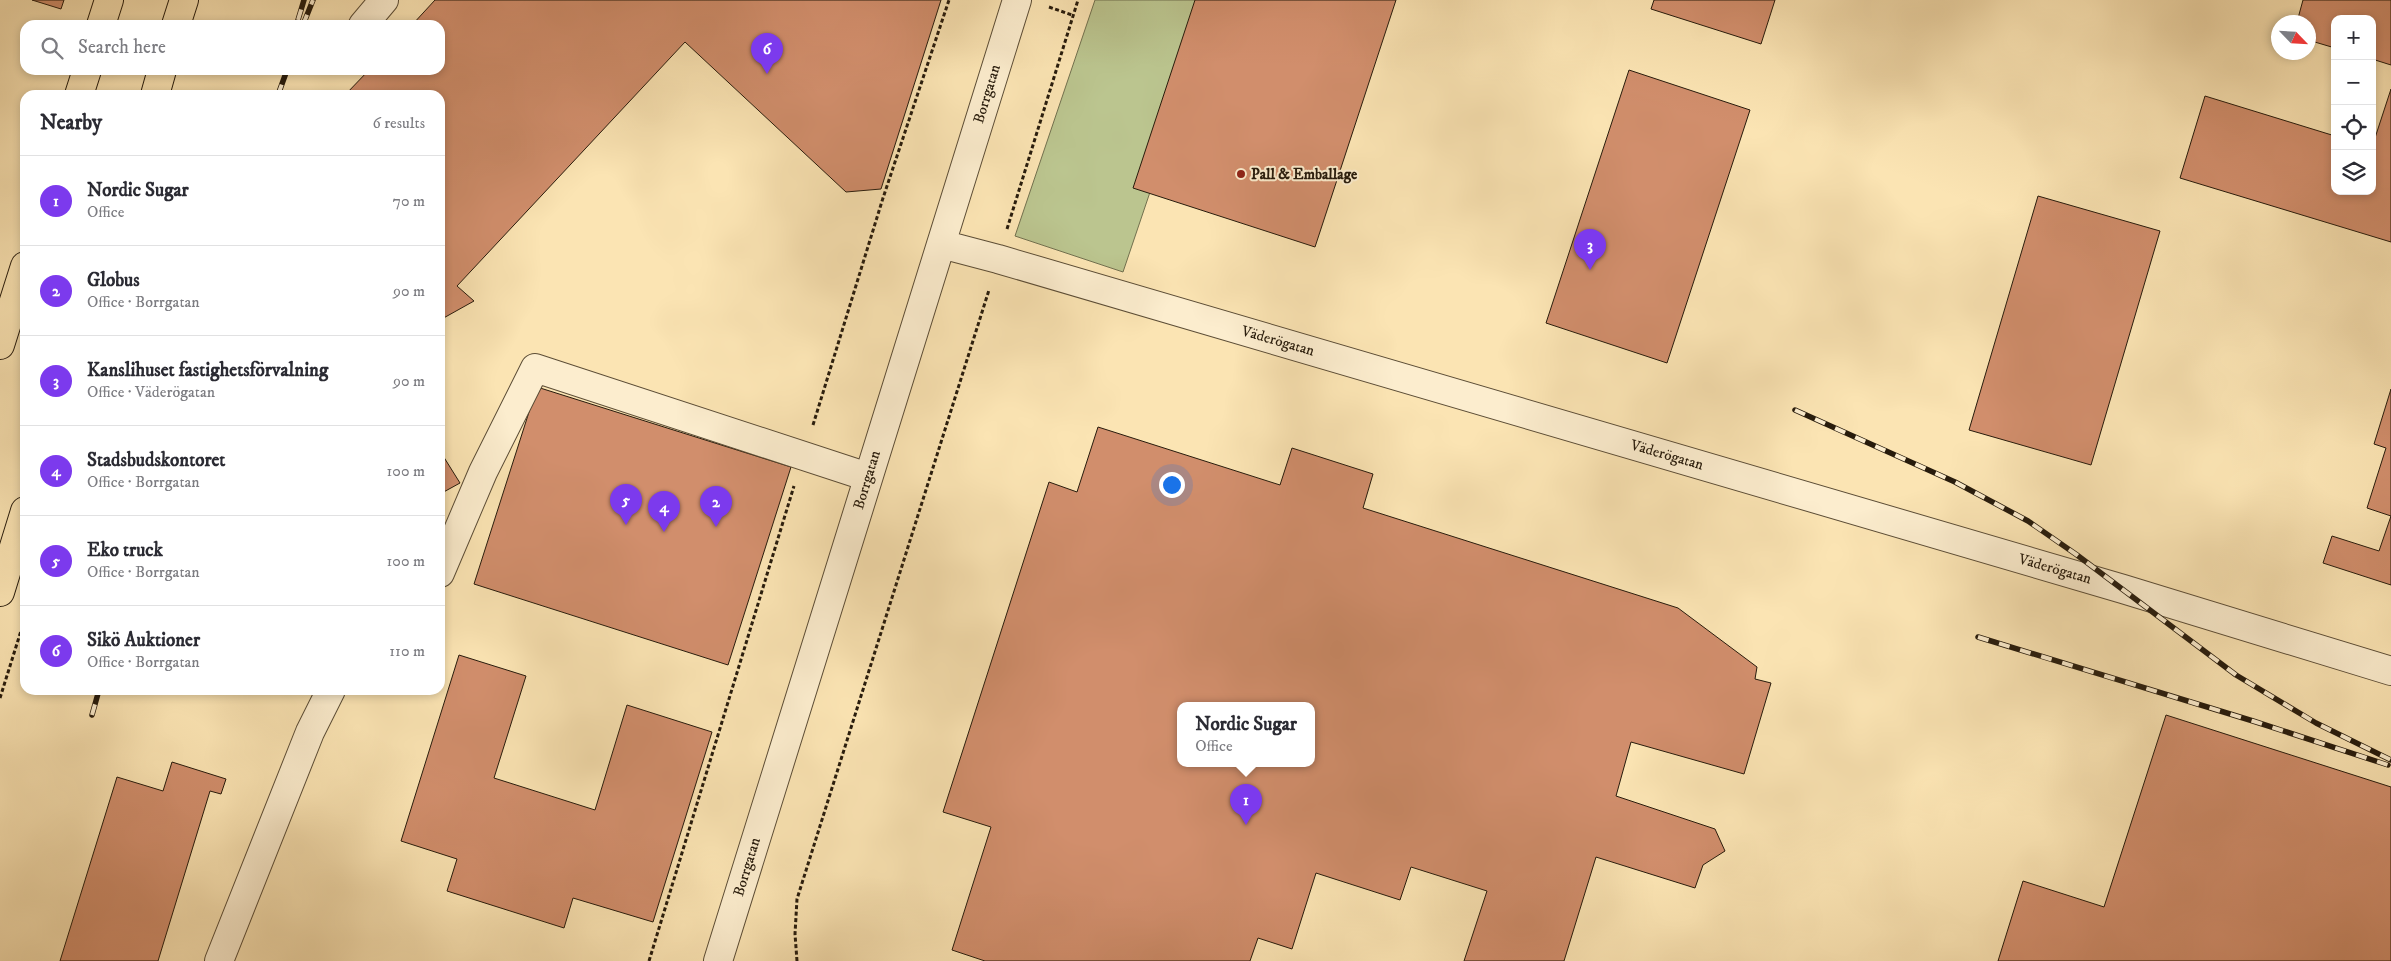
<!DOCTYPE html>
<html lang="en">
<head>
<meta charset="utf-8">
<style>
	body { margin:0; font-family:"IM FELL DW Pica",serif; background:#f2f2f3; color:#2b2b33 }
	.controls { position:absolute; right:15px; top:15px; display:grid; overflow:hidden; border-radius:10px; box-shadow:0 2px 8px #0003 }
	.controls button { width:45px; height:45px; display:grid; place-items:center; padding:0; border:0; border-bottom:1px solid #e1e1e2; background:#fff; color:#2b2b33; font:25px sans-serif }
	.compass { position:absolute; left:2271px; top:15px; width:45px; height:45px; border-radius:50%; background:#fff; box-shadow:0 2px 8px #0003; rotate:115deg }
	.you { position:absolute; left:1171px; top:484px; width:18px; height:18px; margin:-12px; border:4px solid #fff; border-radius:50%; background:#1a73e8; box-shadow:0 0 0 8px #1a73e833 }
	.badge { display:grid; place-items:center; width:32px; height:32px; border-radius:50%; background:#7c3aed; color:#fff; font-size:16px; font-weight:700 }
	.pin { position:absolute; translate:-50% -41px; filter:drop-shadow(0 1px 2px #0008) }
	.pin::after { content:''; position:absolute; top:26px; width:18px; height:15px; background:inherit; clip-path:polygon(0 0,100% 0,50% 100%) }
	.popup { position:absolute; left:1177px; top:702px; width:138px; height:65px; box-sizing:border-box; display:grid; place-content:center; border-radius:10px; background:#fff; filter:drop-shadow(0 1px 4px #0005); font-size:16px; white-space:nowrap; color:#7c7c81 }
	.popup b { font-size:19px; color:#2b2b33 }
	.popup::after { content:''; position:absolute; left:50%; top:100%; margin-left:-10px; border:10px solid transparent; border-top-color:#fff }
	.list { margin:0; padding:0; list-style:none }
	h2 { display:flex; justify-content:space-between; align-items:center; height:65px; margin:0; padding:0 20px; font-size:21px }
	h2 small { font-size:16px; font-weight:400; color:#7c7c81 }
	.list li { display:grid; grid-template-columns:32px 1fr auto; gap:15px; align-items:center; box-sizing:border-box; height:90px; padding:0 20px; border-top:1px solid #e1e1e2 }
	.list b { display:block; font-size:19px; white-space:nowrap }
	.list p { margin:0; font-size:16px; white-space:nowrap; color:#7c7c81 }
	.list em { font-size:16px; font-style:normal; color:#7c7c81 }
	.icon { flex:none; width:28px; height:28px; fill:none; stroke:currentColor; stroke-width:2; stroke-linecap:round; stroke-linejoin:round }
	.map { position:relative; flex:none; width:2391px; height:961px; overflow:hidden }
	.search { position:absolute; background:#fff; box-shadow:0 2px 8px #0003; left:20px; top:20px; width:425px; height:55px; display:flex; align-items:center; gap:12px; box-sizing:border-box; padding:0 18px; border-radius:15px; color:#7c7c81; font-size:19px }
	.panel { position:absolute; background:#fff; box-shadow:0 2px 8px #0003; left:20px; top:90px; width:425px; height:605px; border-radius:15px }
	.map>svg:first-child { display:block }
</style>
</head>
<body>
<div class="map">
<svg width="2391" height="961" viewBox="0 0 2391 961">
	<rect width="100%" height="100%" fill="#fbe4b3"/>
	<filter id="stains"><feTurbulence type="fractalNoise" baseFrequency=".004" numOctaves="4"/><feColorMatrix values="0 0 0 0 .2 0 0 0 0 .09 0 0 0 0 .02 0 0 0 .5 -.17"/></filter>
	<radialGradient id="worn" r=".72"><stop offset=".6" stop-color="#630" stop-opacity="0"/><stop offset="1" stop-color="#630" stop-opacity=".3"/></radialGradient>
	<!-- green -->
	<path fill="#bbc58f" stroke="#71704e" d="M 1095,0 L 1215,0 L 1123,272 L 1015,236 Z"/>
	<!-- building -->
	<path fill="#d18e6c" stroke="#271b0c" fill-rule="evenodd" d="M 32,0 L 64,0 L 61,9 Z
		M 435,0 L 941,0 L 881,189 L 846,192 L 685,42 L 457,286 L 474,301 L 440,320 L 440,95 L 345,95 L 369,70 L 440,70 L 440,25 L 412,25 Z
		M 1195,0 L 1396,0 L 1315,247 L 1133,188 Z
		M 1654,0 L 1775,0 L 1761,44 L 1651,9 Z
		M 2303,0 L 2391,0 L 2391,65 L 2372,59 L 2372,19 L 2335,19 L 2335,48 L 2308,40 L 2308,22 L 2297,22 Z
		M 1629,70 L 1750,110 L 1667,363 L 1546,323 Z
		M 2391,89 L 2391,242 L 2180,178 L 2205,96 L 2335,136 L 2335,191 L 2372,191 L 2372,147 Z
		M 2038,196 L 2160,231 L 2091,465 L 1969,430 Z
		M 537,387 L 791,467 L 728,665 L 474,584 Z
		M 2391,389 L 2391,585 L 2323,563 L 2332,536 L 2379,551 L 2391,516 L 2367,508 L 2386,448 L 2374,444 Z
		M 1098,427 L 1280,485 L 1292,448 L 1373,474 L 1363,508 L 1678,608 L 1757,667 L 1755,679 L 1771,683 L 1744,774 L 1631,742 L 1616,796 L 1715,829 L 1725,851 L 1703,865 L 1695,888 L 1596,857 L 1564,961 L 1464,961 L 1487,891 L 1411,867 L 1400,900 L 1316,873 L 1292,949 L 1258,938 L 1250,961 L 985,961 L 952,950 L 991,827 L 943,812 L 1049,482 L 1077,492 ZM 1181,706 L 1311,706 L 1311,764 L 1181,764 Z
		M 440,451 L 460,483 L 440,494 Z
		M 459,655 L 526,676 L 494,778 L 595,810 L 627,705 L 712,732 L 653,922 L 573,898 L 564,928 L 447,891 L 457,859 L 401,841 Z
		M 2166,715 L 2391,787 L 2391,961 L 1998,961 L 2023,881 L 2104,907 Z
		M 172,762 L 226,779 L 221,794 L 210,791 L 158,961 L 60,961 L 117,777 L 163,791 Z"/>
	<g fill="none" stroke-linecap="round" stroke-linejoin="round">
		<defs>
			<path id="minor" d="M 363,25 L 384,0
				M 941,244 L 998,259 L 2123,589 L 2391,671
				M 440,573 L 483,472 L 535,368 L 868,477
				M 219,961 L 310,732 L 331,690
				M 718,961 L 1017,0"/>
			<path id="major" d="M 101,25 L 109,0
				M 176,25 L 184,0
				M 79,95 L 87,70
				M 155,95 L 162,70
				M 0,345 L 25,266
				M 0,592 L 25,511"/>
		</defs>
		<!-- minor casing -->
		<use href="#minor" stroke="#5c4d36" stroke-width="30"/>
		<!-- major casing -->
		<use href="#major" stroke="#271b0c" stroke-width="30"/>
		<!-- path -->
		<path stroke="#271b0c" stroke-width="3" stroke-dasharray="4 2.5" stroke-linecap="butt" d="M 1049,7 L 1072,15
			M 1007,229 L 1078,0
			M 813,425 L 883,198 L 949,0
			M 0,698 L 25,618
			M 649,961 L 794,486
			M 797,961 L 795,934 L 797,899 L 989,290"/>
		<!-- minor -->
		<use href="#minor" stroke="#fcedce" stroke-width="28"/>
		<!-- major -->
		<use href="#major" stroke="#fbe4b3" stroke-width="28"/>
		<defs>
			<path id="rail" d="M 298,20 L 304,0
				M 303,25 L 313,0
				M 278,95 L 287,70
				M 1795,410 L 1955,482 L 2028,521 L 2077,555 L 2236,675 L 2316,723 L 2391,760
				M 1978,637 L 2253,721 L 2388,765
				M 92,715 L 99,690"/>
		</defs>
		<!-- rail casing -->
		<use href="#rail" stroke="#271b0c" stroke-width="5.5"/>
		<!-- rail -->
		<use href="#rail" stroke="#fcedce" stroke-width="4" stroke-dasharray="11" stroke-linecap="butt"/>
	</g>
	<!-- markers -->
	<circle fill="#8f2418" stroke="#fcedce" stroke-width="2" cx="1241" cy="174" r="5"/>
	<g text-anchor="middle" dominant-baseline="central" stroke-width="4" stroke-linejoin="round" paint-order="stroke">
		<!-- street labels -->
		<g font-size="15" fill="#271b0c" stroke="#fcedce">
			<text transform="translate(987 94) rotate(-73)">Borrgatan</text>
			<text transform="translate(1278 341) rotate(16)">Väderögatan</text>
			<text transform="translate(1667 455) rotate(16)">Väderögatan</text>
			<text transform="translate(867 480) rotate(-73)">Borrgatan</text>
			<text transform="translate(2055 569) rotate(16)">Väderögatan</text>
			<text transform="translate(747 867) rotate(-73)">Borrgatan</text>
		</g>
		<!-- poi labels -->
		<g font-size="15" font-weight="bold" fill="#271b0c" stroke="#fcedce" text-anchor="start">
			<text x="1251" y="174">Pall &amp; Emballage</text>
		</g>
	</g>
	<rect width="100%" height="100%" filter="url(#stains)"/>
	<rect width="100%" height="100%" fill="url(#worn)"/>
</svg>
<div class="controls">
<button>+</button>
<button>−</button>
<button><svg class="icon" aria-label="locate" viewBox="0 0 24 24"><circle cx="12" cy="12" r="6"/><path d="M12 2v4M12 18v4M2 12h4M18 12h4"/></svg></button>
<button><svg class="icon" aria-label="layers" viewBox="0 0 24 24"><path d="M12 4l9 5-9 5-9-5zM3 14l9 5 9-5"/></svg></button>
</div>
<svg class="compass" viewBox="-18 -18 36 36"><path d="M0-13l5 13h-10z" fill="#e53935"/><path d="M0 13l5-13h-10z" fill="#7c7c81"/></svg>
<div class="you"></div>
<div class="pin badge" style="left:1246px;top:825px">1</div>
<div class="popup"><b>Nordic Sugar</b>Office</div>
<div class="pin badge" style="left:716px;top:527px">2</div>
<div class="pin badge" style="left:1590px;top:270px">3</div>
<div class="pin badge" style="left:664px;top:532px">4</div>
<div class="pin badge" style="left:626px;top:525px">5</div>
<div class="pin badge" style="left:767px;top:74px">6</div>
<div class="search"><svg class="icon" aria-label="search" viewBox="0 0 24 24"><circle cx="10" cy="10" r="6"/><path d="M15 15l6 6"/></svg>Search here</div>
<section class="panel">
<h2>Nearby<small>6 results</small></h2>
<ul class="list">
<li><span class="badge">1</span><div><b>Nordic Sugar</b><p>Office</p></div><em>70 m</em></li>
<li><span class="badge">2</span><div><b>Globus</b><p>Office · Borrgatan</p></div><em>90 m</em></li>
<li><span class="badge">3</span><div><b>Kanslihuset fastighetsförvalning</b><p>Office · Väderögatan</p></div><em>90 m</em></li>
<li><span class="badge">4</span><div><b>Stadsbudskontoret</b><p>Office · Borrgatan</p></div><em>100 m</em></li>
<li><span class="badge">5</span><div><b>Eko truck</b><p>Office · Borrgatan</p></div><em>100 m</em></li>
<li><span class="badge">6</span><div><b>Sikö Auktioner</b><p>Office · Borrgatan</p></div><em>110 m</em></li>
</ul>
</section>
</div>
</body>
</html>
